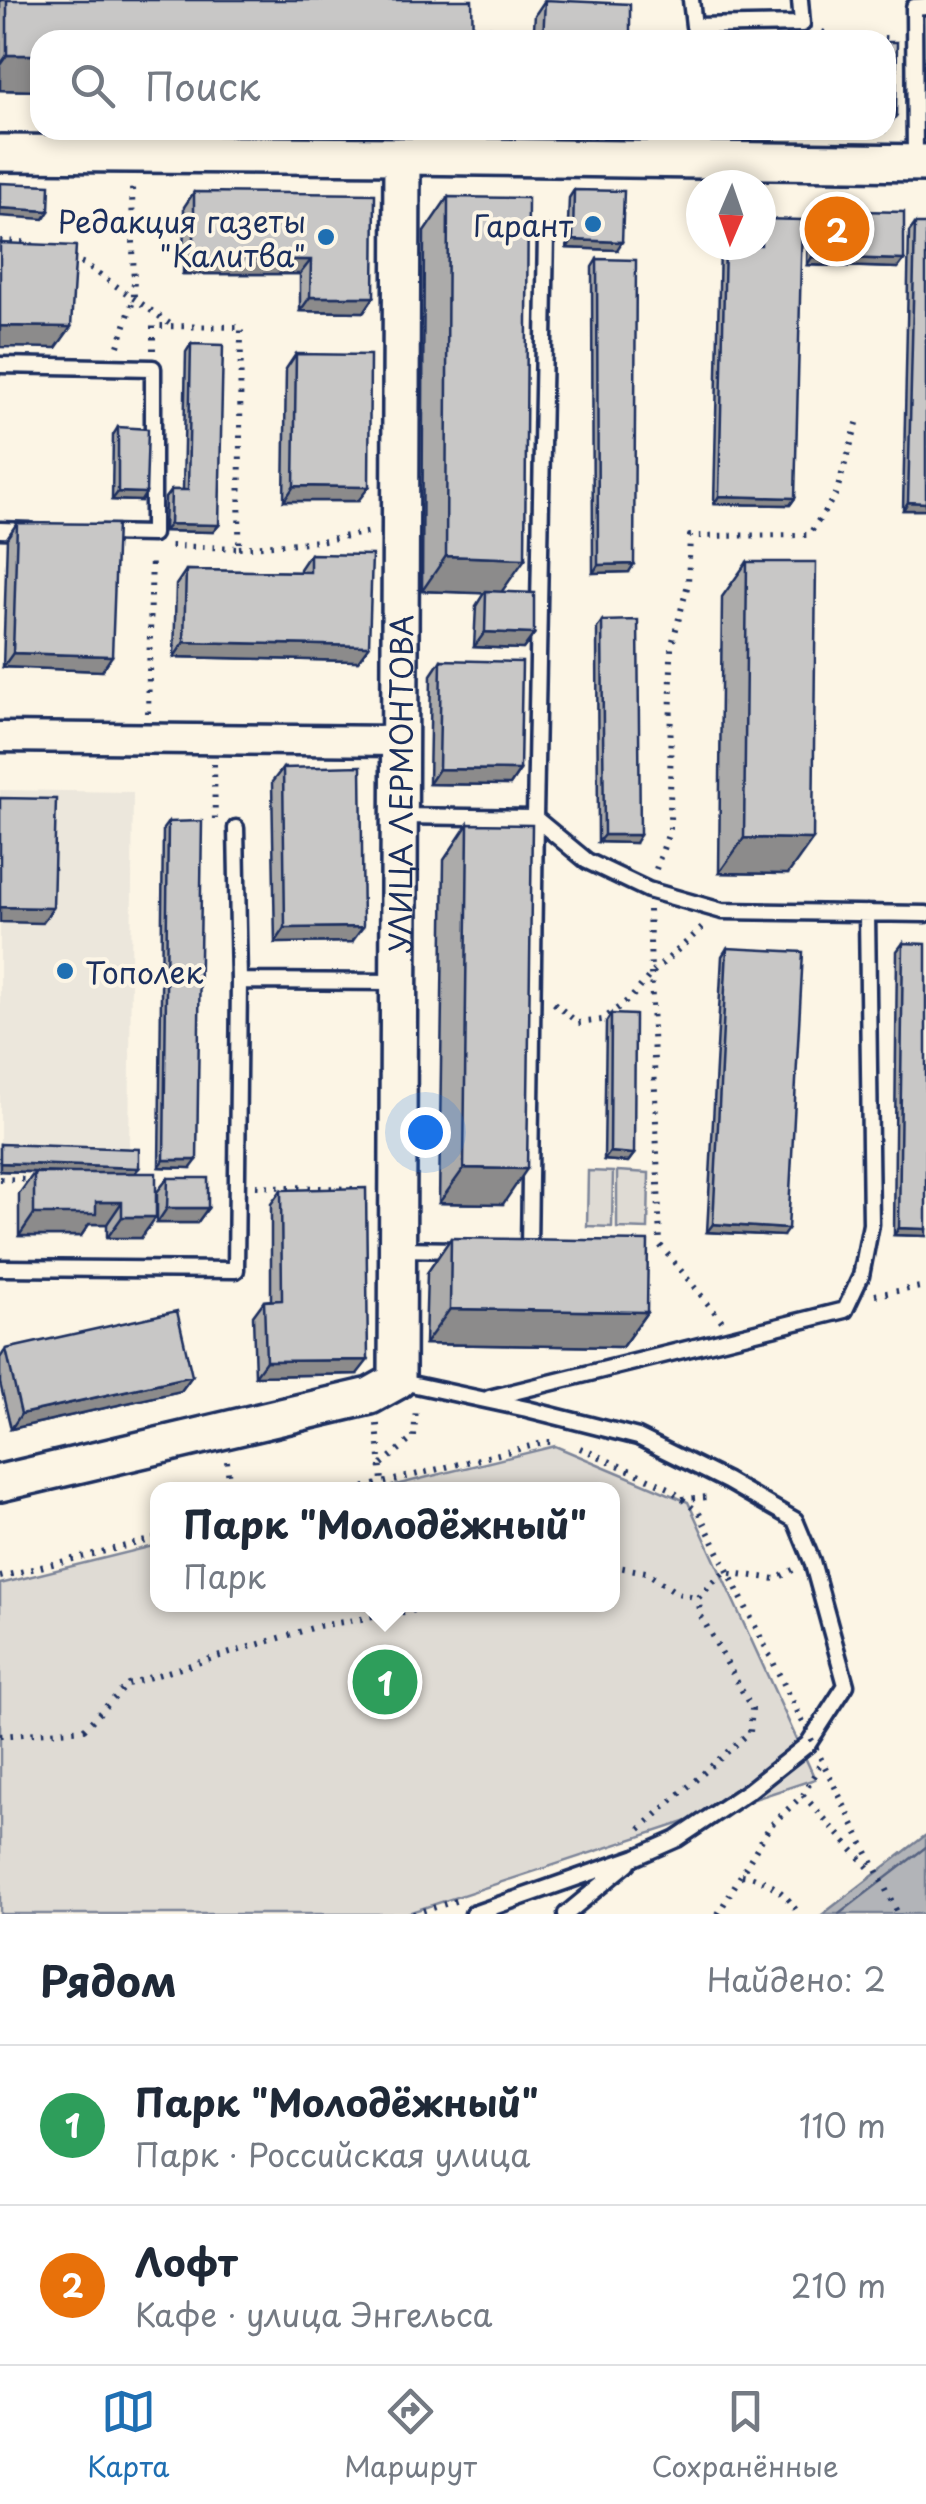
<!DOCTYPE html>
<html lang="ru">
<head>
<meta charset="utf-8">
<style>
	body { margin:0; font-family:"Playpen Sans",sans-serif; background:#f6f6f7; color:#1f2937 }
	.compass { position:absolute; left:686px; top:170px; width:90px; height:90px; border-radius:50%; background:#fff; box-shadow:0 5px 15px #0003; rotate:182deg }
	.you { position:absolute; left:425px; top:1132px; width:35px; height:35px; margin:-25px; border:8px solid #fff; border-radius:50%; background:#1a73e8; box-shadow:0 0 0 15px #1a73e833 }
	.badge { display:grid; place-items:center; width:65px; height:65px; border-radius:50%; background:#1f6fb2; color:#fff; font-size:32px; font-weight:700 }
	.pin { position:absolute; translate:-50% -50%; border:5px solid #fff; box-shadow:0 2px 10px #0006 }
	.popup { position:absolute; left:150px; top:1482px; width:470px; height:130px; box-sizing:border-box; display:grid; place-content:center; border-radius:20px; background:#fff; filter:drop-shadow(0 2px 8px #0005); font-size:32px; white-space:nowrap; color:#747a83 }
	.popup b { font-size:38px; color:#1f2937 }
	.popup::after { content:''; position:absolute; left:50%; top:100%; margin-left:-20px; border:20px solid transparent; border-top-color:#fff }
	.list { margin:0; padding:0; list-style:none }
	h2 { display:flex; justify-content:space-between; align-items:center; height:130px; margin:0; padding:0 40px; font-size:42px }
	h2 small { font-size:32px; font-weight:400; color:#747a83 }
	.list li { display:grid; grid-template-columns:65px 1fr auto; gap:30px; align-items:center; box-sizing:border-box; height:160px; padding:0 40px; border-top:2px solid #e0e1e3 }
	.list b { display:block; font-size:38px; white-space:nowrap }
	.list p { margin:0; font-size:32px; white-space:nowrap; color:#747a83 }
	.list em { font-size:32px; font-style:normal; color:#747a83 }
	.icon { flex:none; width:55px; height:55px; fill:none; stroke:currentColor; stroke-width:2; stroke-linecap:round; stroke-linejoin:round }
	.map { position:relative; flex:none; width:926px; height:1914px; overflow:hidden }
	.search { position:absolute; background:#fff; box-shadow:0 5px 15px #0003; left:30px; right:30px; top:30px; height:110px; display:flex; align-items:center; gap:25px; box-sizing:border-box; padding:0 35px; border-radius:30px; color:#747a83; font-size:38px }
	.sheet { height:450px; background:#fff }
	nav { display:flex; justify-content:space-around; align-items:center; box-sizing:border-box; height:140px; border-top:2px solid #e0e1e3; background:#fff; font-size:28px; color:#747a83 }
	nav a { display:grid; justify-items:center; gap:5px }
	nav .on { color:#1f6fb2 }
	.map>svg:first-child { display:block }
</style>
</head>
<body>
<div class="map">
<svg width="926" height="1914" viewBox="0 0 926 1914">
	<rect width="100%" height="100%" fill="#fcf5e5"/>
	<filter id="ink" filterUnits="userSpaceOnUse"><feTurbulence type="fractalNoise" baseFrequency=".01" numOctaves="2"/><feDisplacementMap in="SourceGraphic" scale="20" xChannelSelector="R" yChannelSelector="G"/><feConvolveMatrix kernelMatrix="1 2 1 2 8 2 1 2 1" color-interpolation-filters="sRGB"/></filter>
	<g filter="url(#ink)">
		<!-- built -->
		<path fill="#ece7dc" d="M 0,790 L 133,792 L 129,1152 L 0,1149 Z"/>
		<!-- green -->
		<path fill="#dfdbd4" stroke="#7d8599" stroke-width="2.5" d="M 588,1171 L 613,1172 L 612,1227 L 587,1226 Z
			M 617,1171 L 649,1173 L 648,1229 L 617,1228 Z
			M 555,1446 L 688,1502 L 815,1779 L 405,1914 L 0,1914 L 0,1584 L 157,1545 L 158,1604 L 612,1604 L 612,1490 L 379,1489 Z"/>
		<!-- water -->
		<path fill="#b2b4b8" stroke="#767f94" stroke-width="2.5" d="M 926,1834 L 926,1914 L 823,1914 L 926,1835 Z"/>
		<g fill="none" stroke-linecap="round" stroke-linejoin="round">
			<!-- shore -->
			<path stroke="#576482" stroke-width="2.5" d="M 839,1914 L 926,1847"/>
			<defs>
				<path id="service" d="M 691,0 L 694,26 L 699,40
					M 694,26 L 802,24 L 800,0
					M 703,130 L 703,159
					M 915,162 L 914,7 L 926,6
					M 546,234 L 535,818 L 587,861 L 648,890 L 722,911 L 926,914
					M 0,365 L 153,368 L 153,534 L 102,533
					M 0,530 L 30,531
					M 400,816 L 535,818 L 529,1250 L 523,1250
					M 236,828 L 239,981 L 398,982
					M 398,1249 L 462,1250
					M 0,1268 L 236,1270 L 239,981
					M 397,1381 L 527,1409 L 638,1437 L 727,1481 L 795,1520 L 812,1561 L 846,1685 L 808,1744 L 750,1790 L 677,1839 L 636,1857 L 473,1914
					M 489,1398 L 845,1310 L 861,1276 L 871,1224 L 867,913
					M 566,1914 L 628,1863"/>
				<path id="minor" d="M 0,737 L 400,741"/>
				<g id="tertiary">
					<path d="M 0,153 L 402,156 L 926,163"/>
					<path id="s1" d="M 0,1483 L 370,1396 L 397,1381 L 402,156"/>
				</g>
			</defs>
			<!-- service casing -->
			<use href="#service" stroke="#1b2f5e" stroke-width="21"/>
			<!-- minor casing -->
			<use href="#minor" stroke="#1b2f5e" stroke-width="35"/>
			<!-- tertiary casing -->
			<use href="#tertiary" stroke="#1b2f5e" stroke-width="42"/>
			<!-- path -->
			<path stroke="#1b2f5e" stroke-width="6" stroke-dasharray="2.5 8" stroke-linecap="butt" d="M 822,32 L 838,38 L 893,38
				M 0,241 L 22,242 L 35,246
				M 71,259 L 85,264 L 173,326
				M 118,346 L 134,298 L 132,186
				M 153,350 L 153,326 L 241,327 L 239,548 L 170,546
				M 239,548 L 319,541 L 370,532
				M 148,713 L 152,556
				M 214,764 L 215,822
				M 656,869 L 670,829 L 671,648 L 688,584 L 690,536 L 809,535 L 836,494 L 858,420
				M 649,910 L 660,1245 L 722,1321
				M 554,1003 L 578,1023 L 602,1020 L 631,998 L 651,974 L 702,928
				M 0,1179 L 34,1180
				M 256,1186 L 354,1189
				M 875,1295 L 926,1286
				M 377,1424 L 382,1482
				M 580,1448 L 669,1488 L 699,1513
				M 227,1461 L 230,1490
				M 382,1464 L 414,1437 L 416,1407
				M 354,1490 L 547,1442 L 557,1442
				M 682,1499 L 709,1497
				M 612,1566 L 646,1572 L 677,1593 L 698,1598 L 724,1572 L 776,1579 L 793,1570
				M 0,1577 L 158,1538
				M 0,1736 L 84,1729 L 128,1684 L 319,1626 L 452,1604
				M 803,1795 L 869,1868
				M 640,1829 L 750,1732 L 752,1709 L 701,1616 L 698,1598
				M 742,1875 C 765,1877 788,1894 798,1914
				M 413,1914 L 458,1900
				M 718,1914 L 770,1826 L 803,1795 L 819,1766"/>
			<!-- service -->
			<use href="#service" stroke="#fcf5e5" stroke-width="14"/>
			<!-- minor -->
			<use href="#minor" stroke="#fcf5e5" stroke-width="28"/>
			<!-- tertiary -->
			<use href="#tertiary" stroke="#fcf5e5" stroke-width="35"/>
			<!-- path-bridge -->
			<path stroke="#1b2f5e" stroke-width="6" stroke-dasharray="2.5 8" stroke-linecap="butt" d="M 699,1513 L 898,1914"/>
		</g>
		<!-- wall -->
		<path fill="#acabaa" stroke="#1b2f5e" stroke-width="2.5" d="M 0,0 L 7,0 L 40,91 L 0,90 Z
			M 545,0 L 630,40 L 533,40 L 535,15 Z
			M 484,27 L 522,40 L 479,40 L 479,34 Z
			M 574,190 L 617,250 L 567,248 L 569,198 Z
			M 194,192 L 374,297 L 364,312 L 300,311 L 300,274 L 183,274 L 184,207 Z
			M 448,197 L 502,592 L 534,634 L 523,649 L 474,647 L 476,606 L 484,593 L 422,591 L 424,232 Z
			M 814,210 L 904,260 L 898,268 L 807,265 L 808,218 Z
			M 915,224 L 926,510 L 903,510 L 909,232 Z
			M 720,245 L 761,245 L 795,498 L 790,505 L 714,504 Z
			M 597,259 L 629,572 L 593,573 L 592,267 Z
			M 191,344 L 219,525 L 213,532 L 164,531 L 165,498 L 171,490 L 183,490 L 186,352 Z
			M 296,354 L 358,501 L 284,501 L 286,369 Z
			M 118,427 L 146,493 L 141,501 L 112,500 L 113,435 Z
			M 17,523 L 102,671 L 3,667 L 7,538 Z
			M 310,554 L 369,646 L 358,661 L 174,657 L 176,585 L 186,570 L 300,572 L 300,569 Z
			M 747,562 L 788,874 L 719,873 L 722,597 Z
			M 602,621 L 635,843 L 598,842 L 597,628 Z
			M 441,660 L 520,770 L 510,785 L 429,784 L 431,675 Z
			M 283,768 L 352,942 L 275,943 L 272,782 Z
			M 168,822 L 191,1168 L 159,1167 L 163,829 Z
			M 468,824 L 503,1204 L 439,1203 L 444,860 Z
			M 903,943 L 926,1236 L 894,1235 L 897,951 Z
			M 727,948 L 783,1236 L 707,1232 L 722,956 Z
			M 611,1014 L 634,1154 L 628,1162 L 604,1160 L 606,1022 Z
			M 0,1144 L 135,1173 L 141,1238 L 107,1238 L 107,1224 L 89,1224 L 81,1236 L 19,1236 L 19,1194 L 34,1173 L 53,1173 L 0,1171 Z
			M 168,1178 L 208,1208 L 197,1223 L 157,1223 L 157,1192 Z
			M 281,1190 L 357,1374 L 255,1376 L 253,1316 L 264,1301 L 271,1300 L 271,1204 Z
			M 451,1238 L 647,1312 L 622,1347 L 425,1344 L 427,1273 Z
			M 6,1349 L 192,1376 L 181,1391 L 11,1429 L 0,1383 L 0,1358 Z"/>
		<!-- shaded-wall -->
		<path fill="#8c8b8b" stroke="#1b2f5e" stroke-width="2.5" d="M 7,55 L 40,55 L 40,91 L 0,90 L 0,65 Z
			M 886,116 L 896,116 L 886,130 Z
			M 818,130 L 886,130 L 885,131 Z
			M 0,208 L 49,211 L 44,219 L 0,216 Z
			M 573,240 L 622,242 L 617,250 L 567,248 Z
			M 812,257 L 904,260 L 898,268 L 807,265 Z
			M 194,259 L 311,260 L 300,274 L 183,274 Z
			M 310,297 L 374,297 L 364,312 L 300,311 Z
			M 0,326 L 71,327 L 56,348 L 0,347 Z
			M 294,486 L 369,487 L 358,501 L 284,501 Z
			M 118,492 L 146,493 L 141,501 L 112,500 Z
			M 719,496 L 795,498 L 790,505 L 714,504 Z
			M 908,502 L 926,503 L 926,510 L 903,510 Z
			M 170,524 L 219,525 L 213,532 L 164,531 Z
			M 446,556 L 525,559 L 500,594 L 422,591 Z
			M 634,564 L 629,572 L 593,573 L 598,565 Z
			M 485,632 L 534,634 L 523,649 L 474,647 Z
			M 184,642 L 369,646 L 358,661 L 174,657 Z
			M 13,653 L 112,656 L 102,671 L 3,667 Z
			M 439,769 L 520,770 L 510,785 L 429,784 Z
			M 604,835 L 640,835 L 635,843 L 598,842 Z
			M 744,838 L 813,839 L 788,874 L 719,873 Z
			M 0,907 L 53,908 L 42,923 L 0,922 Z
			M 363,927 L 352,942 L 275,943 L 285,928 Z
			M 610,1152 L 634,1154 L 628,1162 L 604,1160 Z
			M 164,1160 L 197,1160 L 191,1168 L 159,1167 Z
			M 0,1163 L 139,1168 L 133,1175 L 0,1171 Z
			M 464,1168 L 527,1169 L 503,1204 L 439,1203 Z
			M 96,1202 L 122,1202 L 107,1224 L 89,1224 L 81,1236 L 19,1236 L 34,1214 Z
			M 167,1208 L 208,1208 L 197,1223 L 157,1223 Z
			M 122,1217 L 156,1217 L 141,1238 L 107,1238 Z
			M 713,1224 L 788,1229 L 783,1236 L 707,1232 Z
			M 899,1228 L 926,1229 L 926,1236 L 894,1235 Z
			M 450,1309 L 647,1312 L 622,1347 L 425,1344 Z
			M 368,1360 L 357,1374 L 255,1376 L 266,1361 Z
			M 192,1376 L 181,1391 L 11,1429 L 21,1414 Z"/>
		<!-- building -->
		<path fill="#c8c7c6" stroke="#1b2f5e" stroke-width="2.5" d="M 7,0 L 472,0 L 473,40 L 40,40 L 40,55 L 7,55 Z
			M 545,0 L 630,4 L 630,40 L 543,40 Z
			M 484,27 L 522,28 L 522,40 L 484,40 Z
			M 886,42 L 897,42 L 896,116 L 886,116 Z
			M 0,183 L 50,185 L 49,211 L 0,208 Z
			M 574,190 L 624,191 L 622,242 L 573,240 Z
			M 194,192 L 375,194 L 374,297 L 310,297 L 311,260 L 194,259 Z
			M 448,197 L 528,198 L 525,559 L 446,556 Z
			M 814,210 L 904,212 L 904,260 L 812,257 Z
			M 761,219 L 802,220 L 795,498 L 719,496 L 725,245 L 761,245 Z
			M 915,224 L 926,224 L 926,503 L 908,502 Z
			M 0,243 L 76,246 L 71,327 L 0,326 Z
			M 597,259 L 636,260 L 634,564 L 598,565 Z
			M 191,344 L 223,345 L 219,525 L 170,524 L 171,490 L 188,490 Z
			M 296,354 L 370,355 L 369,487 L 294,486 Z
			M 118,427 L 148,429 L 146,493 L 118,492 Z
			M 17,523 L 117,524 L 112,656 L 13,653 Z
			M 310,554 L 372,555 L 369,646 L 184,642 L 186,570 L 310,572 Z
			M 747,562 L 816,562 L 813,839 L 744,838 Z
			M 486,591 L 534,593 L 534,634 L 485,632 Z
			M 638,620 L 640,835 L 604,835 L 602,621 Z
			M 441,660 L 522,662 L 520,770 L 439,769 Z
			M 361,766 L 363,927 L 285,928 L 283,768 Z
			M 0,798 L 56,799 L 53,908 L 0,907 Z
			M 202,821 L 197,1160 L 164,1160 L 168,822 Z
			M 468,824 L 532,825 L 527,1169 L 464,1168 Z
			M 903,943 L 926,944 L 926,1229 L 899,1228 Z
			M 727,948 L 803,952 L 788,1229 L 713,1224 Z
			M 611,1014 L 635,1015 L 634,1154 L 610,1152 Z
			M 0,1144 L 139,1149 L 139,1168 L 0,1163 Z
			M 34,1173 L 156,1173 L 156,1217 L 122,1217 L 122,1202 L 96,1202 L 96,1214 L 34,1214 Z
			M 168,1178 L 208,1178 L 208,1208 L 167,1208 Z
			M 366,1188 L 368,1360 L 266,1361 L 264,1301 L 282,1300 L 281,1190 Z
			M 451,1238 L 648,1241 L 647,1312 L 450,1309 Z
			M 177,1311 L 192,1376 L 21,1414 L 6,1349 Z"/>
	</g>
	<!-- markers -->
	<g fill="#1f6fb2" stroke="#fcf5e5" stroke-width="4">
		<circle cx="593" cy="224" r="10"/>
		<circle cx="326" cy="237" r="10"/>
		<circle cx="65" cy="971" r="10"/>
	</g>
	<g text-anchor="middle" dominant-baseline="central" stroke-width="8" stroke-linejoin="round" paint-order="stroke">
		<!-- poi labels -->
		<g font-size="30" fill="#1b2f5e" stroke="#fcf5e5" text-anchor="end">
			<text x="306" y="220">Редакция газеты<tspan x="306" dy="34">"Калитва"</tspan></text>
			<text x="573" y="224">Гарант</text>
			<text x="85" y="971" text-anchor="start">Тополек</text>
		</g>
		<!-- street labels -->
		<g font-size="30" fill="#1b2f5e" stroke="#fcf5e5">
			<text stroke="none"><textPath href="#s1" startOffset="1008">УЛИЦА ЛЕРМОНТОВА</textPath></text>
		</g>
	</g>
</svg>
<svg class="compass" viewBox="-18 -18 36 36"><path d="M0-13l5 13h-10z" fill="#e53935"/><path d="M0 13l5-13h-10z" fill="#747a83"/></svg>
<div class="you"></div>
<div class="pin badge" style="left:385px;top:1682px;background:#2e9e5b">1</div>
<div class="popup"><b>Парк &quot;Молодёжный&quot;</b>Парк</div>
<div class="pin badge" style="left:837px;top:229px;background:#e8710a">2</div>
<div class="search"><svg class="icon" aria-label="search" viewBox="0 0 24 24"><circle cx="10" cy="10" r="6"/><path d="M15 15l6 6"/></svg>Поиск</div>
</div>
<section class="sheet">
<h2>Рядом<small>Найдено: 2</small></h2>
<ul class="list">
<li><span class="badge" style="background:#2e9e5b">1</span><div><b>Парк &quot;Молодёжный&quot;</b><p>Парк · Российская улица</p></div><em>110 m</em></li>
<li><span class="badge" style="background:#e8710a">2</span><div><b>Лофт</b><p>Кафе · улица Энгельса</p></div><em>210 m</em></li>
</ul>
</section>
<nav>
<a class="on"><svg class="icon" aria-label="map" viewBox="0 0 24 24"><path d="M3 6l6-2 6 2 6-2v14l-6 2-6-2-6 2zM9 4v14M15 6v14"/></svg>Карта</a>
<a><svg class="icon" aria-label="directions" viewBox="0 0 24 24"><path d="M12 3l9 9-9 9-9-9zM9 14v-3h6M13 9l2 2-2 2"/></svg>Маршрут</a>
<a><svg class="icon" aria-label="saved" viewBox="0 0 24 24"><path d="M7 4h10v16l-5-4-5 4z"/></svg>Сохранённые</a>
</nav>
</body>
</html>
